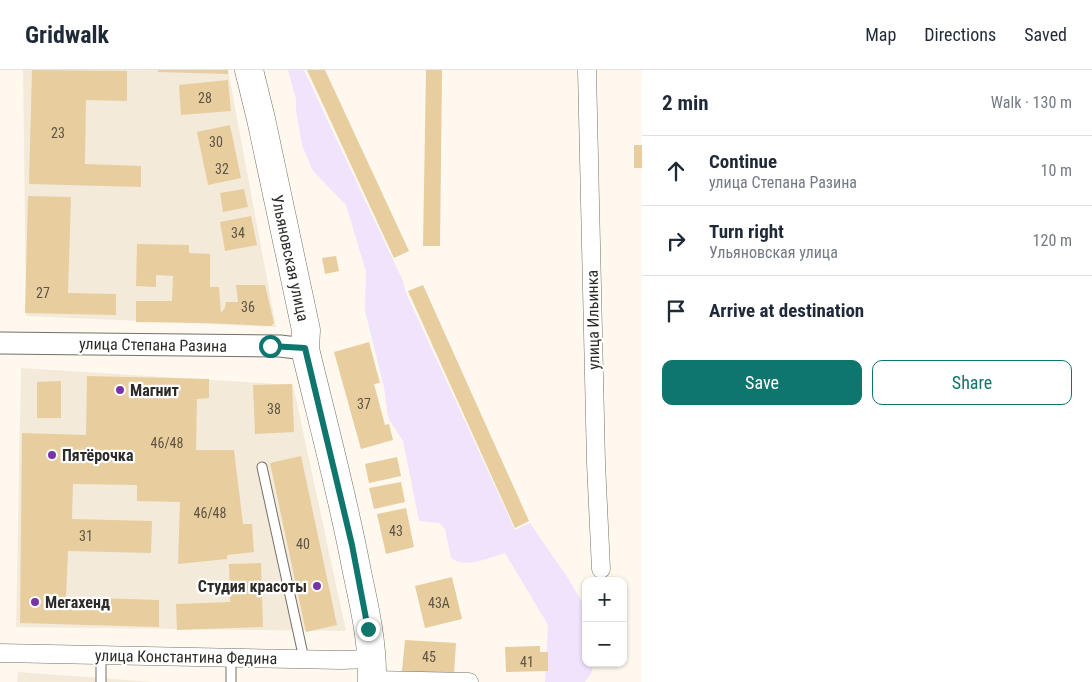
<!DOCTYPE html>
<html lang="en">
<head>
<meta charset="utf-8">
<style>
	body { margin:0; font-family:"Roboto Condensed",sans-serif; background:#f2f2f3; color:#1f2937 }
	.controls { position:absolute; right:15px; bottom:15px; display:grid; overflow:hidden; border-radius:10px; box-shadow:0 1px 4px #0004 }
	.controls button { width:45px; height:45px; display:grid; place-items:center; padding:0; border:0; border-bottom:1px solid #e0e1e3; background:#fff; color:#1f2937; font:25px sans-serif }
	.stop { position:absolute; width:15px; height:15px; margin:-11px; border:4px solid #0f766e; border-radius:50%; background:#fff }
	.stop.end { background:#0f766e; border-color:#fff; box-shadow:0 1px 5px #0008 }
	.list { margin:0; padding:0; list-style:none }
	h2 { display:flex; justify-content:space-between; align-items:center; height:65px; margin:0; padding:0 20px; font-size:21px }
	h2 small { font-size:16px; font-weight:400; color:#747a83 }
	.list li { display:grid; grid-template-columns:32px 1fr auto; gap:15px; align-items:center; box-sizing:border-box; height:70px; padding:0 20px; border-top:1px solid #e0e1e3 }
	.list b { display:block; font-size:19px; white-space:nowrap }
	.list p { margin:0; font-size:16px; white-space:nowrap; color:#747a83 }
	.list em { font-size:16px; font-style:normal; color:#747a83 }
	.actions { display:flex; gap:10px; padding:15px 20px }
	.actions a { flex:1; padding:11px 0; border:1px solid #0f766e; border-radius:10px; text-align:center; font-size:18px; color:#0f766e }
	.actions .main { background:#0f766e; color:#fff }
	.icon { flex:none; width:28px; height:28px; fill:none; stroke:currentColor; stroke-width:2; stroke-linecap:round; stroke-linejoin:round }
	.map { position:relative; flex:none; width:642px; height:612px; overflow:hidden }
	header { display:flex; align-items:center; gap:30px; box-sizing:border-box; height:70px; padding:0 25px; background:#fff; border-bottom:1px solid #e0e1e3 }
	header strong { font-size:24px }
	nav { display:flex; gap:28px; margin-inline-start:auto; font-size:18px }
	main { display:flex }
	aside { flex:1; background:#fff }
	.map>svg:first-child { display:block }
</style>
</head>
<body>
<header>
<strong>Gridwalk</strong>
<nav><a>Map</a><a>Directions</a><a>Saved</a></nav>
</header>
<main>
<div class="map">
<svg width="642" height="612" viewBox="0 0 642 612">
	<rect width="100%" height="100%" fill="#fef8ee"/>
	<!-- built -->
	<path fill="#f4eada" d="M 23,0 L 228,0 L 276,257 L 26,246 Z
		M 21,298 L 293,315 L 346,561 L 16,557 Z
		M 18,602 L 154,612 L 17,612 Z"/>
	<!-- green -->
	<path fill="#f0e4fd" d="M 288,0 L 304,0 L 403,211 L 406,223 L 515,460 L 530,453 L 568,508 L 586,539 L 586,593 L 594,593 L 591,604 L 585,612 L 545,612 L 548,555 L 505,483 C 488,488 466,499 451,488 L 445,459 L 439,453 L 419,451 L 403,371 L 388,348 L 384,317 L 365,241 L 366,202 L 346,135 L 313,101 L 302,75 L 296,41 L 296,29 Z"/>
	<!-- building -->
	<path fill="#e8cd9f" d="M 32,0 L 127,1 L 127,31 L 86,30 L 85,94 L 141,96 L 141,117 L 29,114 Z
		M 158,0 L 228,0 L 228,4 L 158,2 Z
		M 307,0 L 325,0 L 409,181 L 394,188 Z
		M 426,0 L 442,0 L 440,176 L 423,176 Z
		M 228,10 L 231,41 L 181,45 L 179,15 Z
		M 230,55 L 241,108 L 208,115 L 197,62 Z
		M 634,75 L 642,75 L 642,98 L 634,98 Z
		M 244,119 L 248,137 L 223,142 L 220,123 Z
		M 28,126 L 71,127 L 68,223 L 116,224 L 116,245 L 25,243 Z
		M 251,146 L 257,175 L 225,181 L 220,152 Z
		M 137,174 L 189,175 L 189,183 L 210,184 L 210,217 L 219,217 L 221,243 L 225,238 L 226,232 L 238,232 L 236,215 L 265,215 L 274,253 L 271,256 L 206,253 L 136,252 L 136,231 L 172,231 L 173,206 L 156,205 L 156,217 L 136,216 Z
		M 336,186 L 339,201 L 325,204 L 322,188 Z
		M 423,215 L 529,451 L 515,458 L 408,221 Z
		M 369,272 L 380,313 L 374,314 L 385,355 L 389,354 L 393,370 L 361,379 L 334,282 Z
		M 87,306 L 209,309 L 209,328 L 197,329 L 196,380 L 234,380 L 243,454 L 252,454 L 254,482 L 227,485 L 227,489 L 178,494 L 180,432 L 137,431 L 137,415 L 73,414 L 72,449 L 152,451 L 151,483 L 68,481 L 66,527 L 159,530 L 159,557 L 20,553 L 22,363 L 86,365 Z
		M 61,311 L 61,348 L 37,348 L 37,312 Z
		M 292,314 L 294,362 L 255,364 L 253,315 Z
		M 301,386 L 337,555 L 306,562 L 270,393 Z
		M 397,387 L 401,406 L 369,413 L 365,394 Z
		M 401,412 L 405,432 L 374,439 L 369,418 Z
		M 406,438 L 414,477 L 386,484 L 377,444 Z
		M 261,493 L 263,557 L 177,560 L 176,534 L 230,532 L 229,494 Z
		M 452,507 L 462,549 L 425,558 L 415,516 Z
		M 405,570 L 456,573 L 454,604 L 402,601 Z
		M 540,576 L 540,582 L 548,582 L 548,601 L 506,602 L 505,577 Z"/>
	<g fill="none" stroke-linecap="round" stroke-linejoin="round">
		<defs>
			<path id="service" d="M 262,397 L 304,589
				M 101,585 L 101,612
				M 231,612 L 231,587"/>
			<path id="minor" d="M 587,0 L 596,393 L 601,499
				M 0,583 L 341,590 L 373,589
				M 372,610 L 469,612"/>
			<path id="tertiary" d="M 0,273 L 280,276 L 305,279"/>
			<path id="primary" d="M 249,0 L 261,49 L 306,260 L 305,279 C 323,353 343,427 357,502 C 365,539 373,575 372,612"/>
		</defs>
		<!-- service casing -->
		<use href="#service" stroke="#757068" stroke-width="11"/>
		<!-- minor casing -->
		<use href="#minor" stroke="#757068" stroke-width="19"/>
		<!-- tertiary casing -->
		<use href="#tertiary" stroke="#757068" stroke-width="23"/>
		<!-- primary casing -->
		<use href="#primary" stroke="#757068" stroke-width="29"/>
		<!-- service -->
		<use href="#service" stroke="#fff" stroke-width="9"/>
		<!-- minor -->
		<use href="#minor" stroke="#fff" stroke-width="18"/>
		<!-- tertiary -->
		<use href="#tertiary" stroke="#fff" stroke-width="21"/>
		<!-- primary -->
		<use href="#primary" stroke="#fff" stroke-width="28"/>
	</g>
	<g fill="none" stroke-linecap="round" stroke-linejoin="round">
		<!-- route -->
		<path stroke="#0f766e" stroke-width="6" d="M 270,276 L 305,278 L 352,475 L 368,559"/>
	</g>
	<!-- markers -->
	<g fill="#7734a8" stroke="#fff" stroke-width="2">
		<circle cx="120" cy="320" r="5"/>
		<circle cx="52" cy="385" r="5"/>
		<circle cx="317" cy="516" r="5"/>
		<circle cx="35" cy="532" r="5"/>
	</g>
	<g text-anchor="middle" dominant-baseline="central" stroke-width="4.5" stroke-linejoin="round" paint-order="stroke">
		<!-- number labels -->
		<g font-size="14" fill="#5c5445">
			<text x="205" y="28">28</text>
			<text x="58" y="63">23</text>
			<text x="216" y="72">30</text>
			<text x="222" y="99">32</text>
			<text x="238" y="163">34</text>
			<text x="43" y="223">27</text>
			<text x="248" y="237">36</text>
			<text x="364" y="334">37</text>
			<text x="274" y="339">38</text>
			<text x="167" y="373">46/48</text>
			<text x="210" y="443">46/48</text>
			<text x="396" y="461">43</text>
			<text x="86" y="466">31</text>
			<text x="303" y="474">40</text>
			<text x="439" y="533">43А</text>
			<text x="429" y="587">45</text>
			<text x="527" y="592">41</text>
		</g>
		<!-- street labels -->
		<g font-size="16" fill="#2d2b27" stroke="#fff">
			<text transform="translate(290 188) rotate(78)">Ульяновская улица</text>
			<text transform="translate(593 250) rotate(-91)">улица Ильинка</text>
			<text transform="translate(153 275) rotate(1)">улица Степана Разина</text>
			<text transform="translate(186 587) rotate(1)">улица Константина Федина</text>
		</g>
		<!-- poi labels -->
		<g font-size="16" font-weight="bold" fill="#2d2b27" stroke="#fff" text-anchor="start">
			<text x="130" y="320">Магнит</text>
			<text x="62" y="385">Пятёрочка</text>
			<text x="307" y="516" text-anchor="end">Студия красоты</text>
			<text x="45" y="532">Мегахенд</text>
		</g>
	</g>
</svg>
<div class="controls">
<button>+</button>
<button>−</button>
</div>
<div class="stop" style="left:270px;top:276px"></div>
<div class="stop end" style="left:368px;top:559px"></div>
</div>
<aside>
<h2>2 min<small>Walk · 130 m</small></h2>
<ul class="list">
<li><svg class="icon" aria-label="ahead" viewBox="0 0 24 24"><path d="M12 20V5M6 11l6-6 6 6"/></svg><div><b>Continue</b><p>улица Степана Разина</p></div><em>10 m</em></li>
<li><svg class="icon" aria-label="right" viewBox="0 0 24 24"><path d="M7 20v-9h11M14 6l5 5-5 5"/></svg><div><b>Turn right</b><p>Ульяновская улица</p></div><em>120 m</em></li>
<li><svg class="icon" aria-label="arrive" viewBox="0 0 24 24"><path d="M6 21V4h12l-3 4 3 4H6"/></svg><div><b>Arrive at destination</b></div></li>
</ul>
<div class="actions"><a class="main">Save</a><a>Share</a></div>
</aside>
</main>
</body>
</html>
